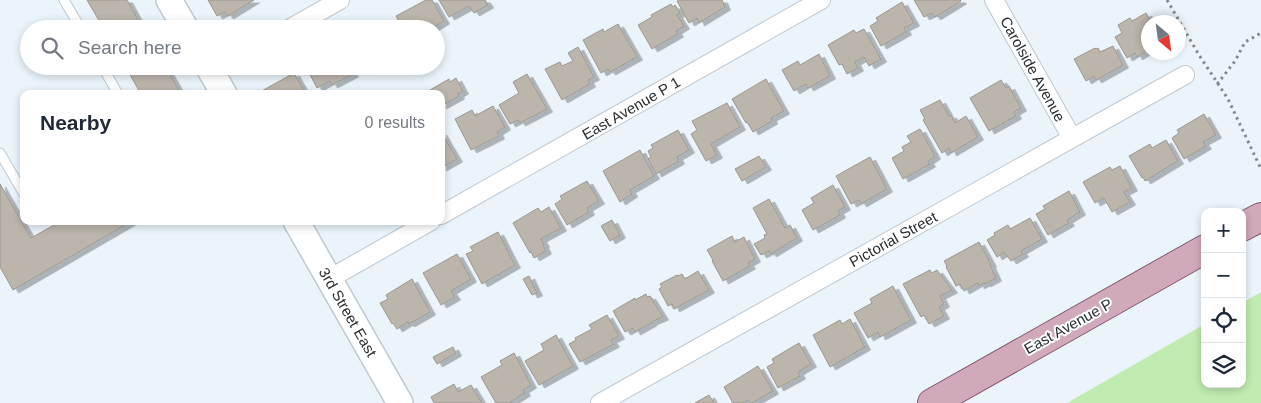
<!DOCTYPE html>
<html lang="en">
<head>
<meta charset="utf-8">
<style>
	body { margin:0; font-family:Helvetica,sans-serif; background:#f6f6f7; color:#1f2937 }
	.controls { position:absolute; right:15px; bottom:15px; display:grid; overflow:hidden; border-radius:10px; box-shadow:0 2px 8px #0003 }
	.controls button { width:45px; height:45px; display:grid; place-items:center; padding:0; border:0; border-bottom:1px solid #e0e1e3; background:#fff; color:#1f2937; font:25px sans-serif }
	.compass { position:absolute; left:1141px; top:15px; width:45px; height:45px; border-radius:50%; background:#fff; box-shadow:0 2px 8px #0003; rotate:151deg }
	.list { margin:0; padding:0; list-style:none }
	h2 { display:flex; justify-content:space-between; align-items:center; height:65px; margin:0; padding:0 20px; font-size:21px }
	h2 small { font-size:16px; font-weight:400; color:#747a83 }
	.icon { flex:none; width:28px; height:28px; fill:none; stroke:currentColor; stroke-width:2; stroke-linecap:round; stroke-linejoin:round }
	.map { position:relative; flex:none; width:1261px; height:403px; overflow:hidden }
	.search { position:absolute; background:#fff; box-shadow:0 2px 8px #0003; left:20px; top:20px; width:425px; height:55px; display:flex; align-items:center; gap:12px; box-sizing:border-box; padding:0 18px; border-radius:28px; color:#747a83; font-size:19px }
	.panel { position:absolute; background:#fff; box-shadow:0 2px 8px #0003; left:20px; top:90px; width:425px; height:135px; border-radius:10px }
	.map>svg:first-child { display:block }
</style>
</head>
<body>
<div class="map">
<svg width="1261" height="403" viewBox="0 0 1261 403">
	<defs>
		<filter id="shadow"><feDropShadow dx="5.5" dy="3" stdDeviation="0" flood-color="#0004"/></filter>
	</defs>
	<rect width="100%" height="100%" fill="#ebf4fb"/>
	<!-- green -->
	<path fill="#c0ebb1" d="M 1261,292 L 1261,403 L 1067,403 L 1205,324 L 1205,384 L 1242,384 L 1242,303 Z"/>
	<!-- building -->
	<path fill="#bbb5ac" stroke="#9c978e" filter="url(#shadow)" d="M 87,0 L 127,0 L 143,29 L 104,29 Z
		M 208,0 L 254,0 L 228,16 L 225,12 L 217,16 Z
		M 426,0 L 432,0 L 444,21 L 431,29 L 403,29 L 396,16 Z
		M 439,0 L 485,0 L 488,5 L 474,13 L 469,6 L 449,17 Z
		M 679,0 L 722,0 L 725,7 L 699,23 L 697,18 L 689,23 L 677,1 Z
		M 914,0 L 960,0 L 961,1 L 935,17 L 932,13 L 924,17 Z
		M 902,2 L 914,23 L 904,28 L 906,32 L 881,46 L 870,26 L 878,21 L 876,18 Z
		M 671,4 L 673,7 L 675,5 L 680,13 L 677,15 L 684,26 L 676,31 L 678,34 L 652,49 L 638,25 L 652,17 L 651,15 Z
		M 1146,13 L 1151,22 L 1148,22 L 1148,50 L 1137,57 L 1135,53 L 1127,58 L 1115,37 L 1122,33 L 1118,25 L 1130,18 L 1132,21 Z
		M 618,24 L 637,57 L 610,72 L 608,69 L 601,73 L 583,40 L 603,29 L 604,32 Z
		M 864,29 L 881,59 L 869,66 L 864,57 L 855,62 L 858,68 L 847,74 L 842,64 L 839,65 L 828,45 L 854,30 L 856,33 Z
		M 1113,46 L 1123,65 L 1096,80 L 1094,76 L 1086,81 L 1074,59 L 1095,48 L 1096,49 L 1098,48 L 1100,52 Z
		M 578,47 L 594,77 L 588,80 L 590,84 L 562,100 L 545,69 L 560,62 L 562,66 L 573,61 L 568,53 Z
		M 819,54 L 830,76 L 808,88 L 806,84 L 794,91 L 782,70 L 798,61 L 800,65 Z
		M 125,66 L 165,66 L 181,94 L 141,94 Z
		M 307,66 L 348,66 L 353,74 L 332,85 L 330,81 L 317,88 L 306,67 Z
		M 358,66 L 372,66 L 362,72 Z
		M 294,73 L 306,94 L 261,94 L 260,92 Z
		M 527,74 L 547,109 L 520,123 L 518,120 L 510,124 L 499,105 L 519,93 L 513,82 Z
		M 456,78 L 463,91 L 458,94 L 459,96 L 441,106 L 441,94 L 432,94 L 430,90 L 449,79 L 450,82 Z
		M 766,79 L 784,111 L 771,118 L 772,121 L 753,132 L 747,122 L 746,123 L 732,99 Z
		M 1001,80 L 1006,88 L 1009,86 L 1021,108 L 1014,112 L 1016,116 L 989,131 L 970,98 Z
		M 940,100 L 949,116 L 951,115 L 955,123 L 966,116 L 978,137 L 951,153 L 949,148 L 942,153 L 923,120 L 925,119 L 920,110 Z
		M 727,103 L 740,127 L 711,144 L 717,155 L 706,161 L 691,134 L 697,130 L 692,121 Z
		M 493,106 L 505,127 L 497,132 L 499,136 L 471,150 L 455,119 L 472,110 L 475,116 Z
		M 1204,114 L 1216,135 L 1203,142 L 1206,146 L 1184,159 L 1172,138 L 1179,133 L 1177,130 Z
		M 920,129 L 935,156 L 928,161 L 930,164 L 903,179 L 892,158 L 904,151 L 902,147 L 911,142 L 907,136 Z
		M 678,130 L 689,150 L 677,157 L 679,161 L 656,174 L 648,159 L 651,157 L 648,151 L 653,148 L 651,145 Z
		M 441,132 L 457,159 L 441,168 Z
		M 1166,140 L 1178,161 L 1145,181 L 1143,177 L 1142,178 L 1129,156 L 1150,144 L 1152,148 Z
		M 640,150 L 654,176 L 630,190 L 632,194 L 620,202 L 603,171 Z
		M 759,156 L 766,167 L 742,181 L 735,169 Z
		M 870,157 L 887,189 L 861,204 L 859,200 L 851,204 L 836,176 Z
		M 1120,166 L 1132,188 L 1124,192 L 1130,202 L 1112,212 L 1104,198 L 1095,203 L 1083,182 L 1110,167 L 1112,170 Z
		M 587,181 L 599,201 L 587,208 L 589,212 L 567,225 L 555,204 L 562,199 L 560,196 Z
		M 0,184 L 31,238 L 61,221 L 132,221 L 13,290 L 0,267 Z
		M 833,185 L 845,207 L 838,211 L 840,215 L 813,230 L 802,210 L 814,203 L 811,198 Z
		M 1069,191 L 1080,212 L 1067,220 L 1069,223 L 1048,235 L 1036,214 L 1045,209 L 1043,206 Z
		M 769,199 L 785,228 L 790,225 L 797,238 L 771,254 L 769,251 L 761,255 L 754,244 L 765,238 L 764,235 L 767,234 L 753,208 Z
		M 549,207 L 561,228 L 541,239 L 544,244 L 543,245 L 546,251 L 534,258 L 531,252 L 530,253 L 513,223 L 538,208 L 541,212 Z
		M 1030,218 L 1042,239 L 1021,251 L 1023,254 L 1011,261 L 1004,252 L 997,257 L 987,240 L 995,235 L 994,233 L 1008,225 L 1010,229 Z
		M 612,220 L 620,235 L 610,241 L 601,226 Z
		M 498,232 L 515,265 L 482,284 L 466,254 L 473,251 L 470,247 Z
		M 732,236 L 735,242 L 744,237 L 755,259 L 748,263 L 750,266 L 723,281 L 712,261 L 713,260 L 707,250 Z
		M 979,242 L 991,264 L 990,265 L 996,278 L 985,284 L 984,283 L 979,286 L 978,283 L 964,291 L 960,284 L 956,286 L 946,267 L 947,266 L 944,261 Z
		M 457,254 L 471,279 L 451,291 L 455,297 L 441,305 L 423,273 Z
		M 930,270 L 932,273 L 937,270 L 952,290 L 940,296 L 944,304 L 939,307 L 944,316 L 929,324 L 924,315 L 921,317 L 903,284 Z
		M 698,271 L 709,290 L 674,309 L 672,304 L 668,306 L 659,289 L 662,287 L 660,284 L 677,275 L 678,276 L 682,274 L 685,279 Z
		M 529,276 L 537,293 L 532,295 L 523,279 Z
		M 412,279 L 430,312 L 409,324 L 408,322 L 397,329 L 393,323 L 392,324 L 380,303 L 388,299 L 386,295 Z
		M 893,286 L 911,320 L 880,337 L 878,332 L 868,338 L 854,313 L 872,303 L 870,299 Z
		M 646,294 L 647,297 L 650,296 L 663,317 L 651,322 L 651,323 L 635,332 L 633,328 L 625,332 L 613,311 L 635,298 L 635,300 Z
		M 607,315 L 619,336 L 611,340 L 614,344 L 580,362 L 569,344 L 576,340 L 575,338 L 592,329 L 589,325 Z
		M 850,319 L 865,347 L 830,367 L 813,335 L 840,320 L 842,324 Z
		M 556,335 L 573,366 L 539,385 L 525,361 L 544,350 L 541,344 Z
		M 799,343 L 811,364 L 798,372 L 800,376 L 778,388 L 767,367 L 774,363 L 772,359 Z
		M 453,347 L 456,353 L 437,364 L 433,357 Z
		M 514,353 L 531,385 L 523,390 L 525,393 L 509,403 L 496,403 L 481,377 L 502,365 L 500,361 Z
		M 758,366 L 773,391 L 752,403 L 750,403 L 748,400 L 743,403 L 733,403 L 724,387 Z
		M 454,384 L 458,392 L 471,385 L 482,403 L 434,403 L 431,397 Z
		M 709,395 L 714,403 L 695,403 Z"/>
	<g fill="none" stroke-linecap="round" stroke-linejoin="round">
		<defs>
			<path id="lane" d="M 64,0 L 81,29
				M 102,66 L 118,94
				M 0,153 L 24,194"/>
			<path id="street" d="M 994,0 L 1072,138
				M 289,29 L 340,0
				M 441,215 L 821,0
				M 329,279 L 431,221
				M 600,403 L 1185,75"/>
			<path id="secondary" d="M 169,0 L 186,29
				M 208,66 L 224,94
				M 296,221 L 400,403"/>
			<path id="primary" d="M 1242,227 L 1261,217
				M 932,403 L 1205,249"/>
		</defs>
		<!-- lane casing -->
		<use href="#lane" stroke="#c0c8d0" stroke-width="11"/>
		<!-- street casing -->
		<use href="#street" stroke="#c0c8d0" stroke-width="20"/>
		<!-- secondary casing -->
		<use href="#secondary" stroke="#c0c8d0" stroke-width="28"/>
		<!-- primary casing -->
		<use href="#primary" stroke="#82586c" stroke-width="30"/>
		<!-- path -->
		<path stroke="#838a8e" stroke-width="3" stroke-dasharray="2.5 4" stroke-linecap="butt" d="M 1167,0 L 1199,55 L 1228,99 L 1261,169
			M 1217,82 L 1218,83 L 1235,61 L 1245,42 L 1261,33"/>
		<!-- lane -->
		<use href="#lane" stroke="#fff" stroke-width="9"/>
		<!-- street -->
		<use href="#street" stroke="#fff" stroke-width="18"/>
		<!-- secondary -->
		<use href="#secondary" stroke="#fff" stroke-width="25"/>
		<!-- primary -->
		<use href="#primary" stroke="#d0a9ba" stroke-width="28"/>
	</g>
	<g text-anchor="middle" dominant-baseline="central" stroke-width="4" stroke-linejoin="round" paint-order="stroke">
		<!-- street labels -->
		<g font-size="15" fill="#2a2e31" stroke="#fff">
			<text transform="translate(1033 69) rotate(61)">Carolside Avenue</text>
			<text transform="translate(631 108) rotate(-30)">East Avenue P 1</text>
			<text transform="translate(893 239) rotate(-29)">Pictorial Street</text>
			<text transform="translate(348 312) rotate(60)">3rd Street East</text>
			<text transform="translate(1068 326) rotate(-29)">East Avenue P</text>
		</g>
	</g>
</svg>
<div class="controls">
<button>+</button>
<button>−</button>
<button><svg class="icon" aria-label="locate" viewBox="0 0 24 24"><circle cx="12" cy="12" r="6"/><path d="M12 2v4M12 18v4M2 12h4M18 12h4"/></svg></button>
<button><svg class="icon" aria-label="layers" viewBox="0 0 24 24"><path d="M12 4l9 5-9 5-9-5zM3 14l9 5 9-5"/></svg></button>
</div>
<svg class="compass" viewBox="-18 -18 36 36"><path d="M0-13l5 13h-10z" fill="#e53935"/><path d="M0 13l5-13h-10z" fill="#747a83"/></svg>
<div class="search"><svg class="icon" aria-label="search" viewBox="0 0 24 24"><circle cx="10" cy="10" r="6"/><path d="M15 15l6 6"/></svg>Search here</div>
<section class="panel">
<h2>Nearby<small>0 results</small></h2>
<ul class="list">
</ul>
</section>
</div>
</body>
</html>
